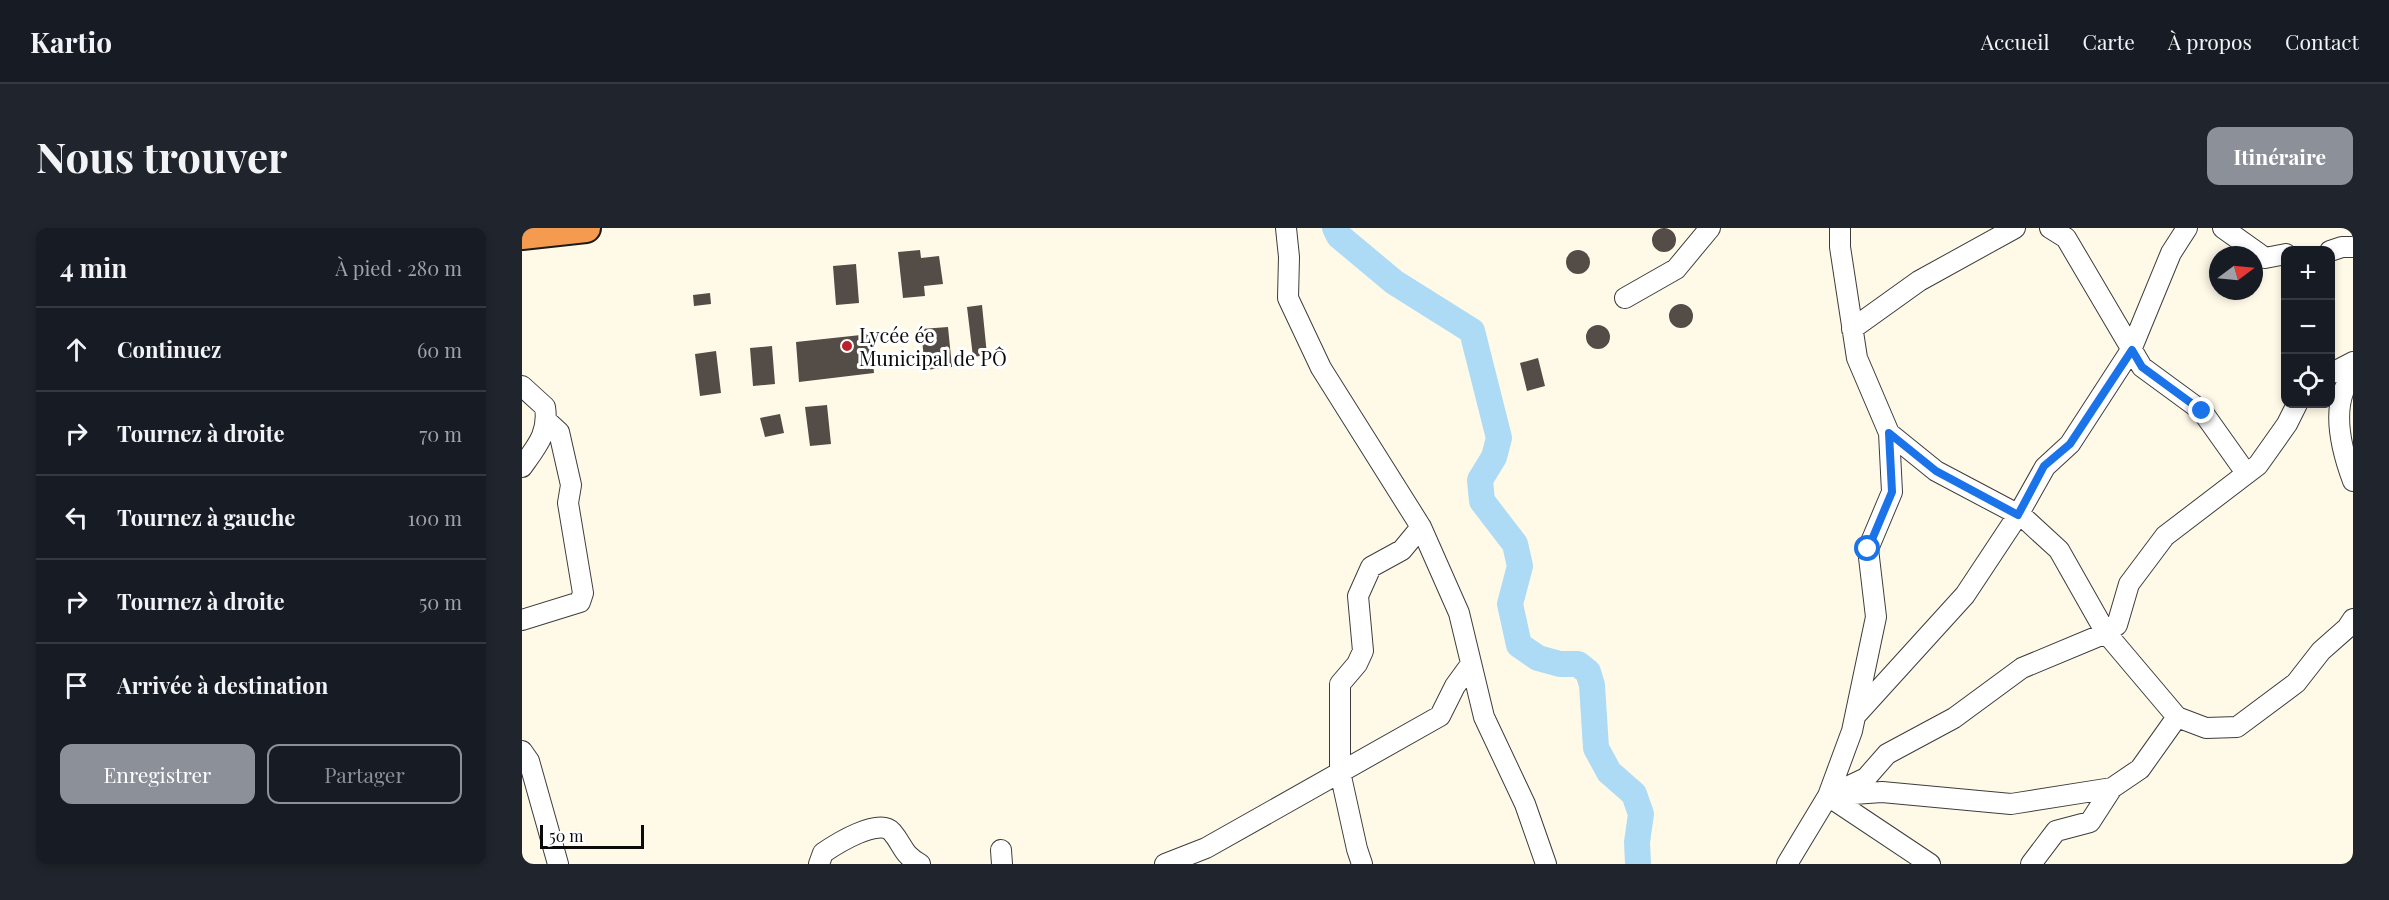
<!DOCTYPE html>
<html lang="fr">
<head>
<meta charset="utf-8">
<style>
	body { margin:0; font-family:"Playfair Display",serif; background:#20242c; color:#f1f3f6 }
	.controls { position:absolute; right:18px; top:18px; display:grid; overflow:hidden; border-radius:12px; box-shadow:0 3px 9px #0003 }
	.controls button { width:54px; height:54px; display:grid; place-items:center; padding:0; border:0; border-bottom:2px solid #363941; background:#171b24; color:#f1f3f6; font:30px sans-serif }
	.compass { position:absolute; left:1687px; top:18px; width:54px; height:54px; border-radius:50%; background:#171b24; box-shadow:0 3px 9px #0003; rotate:74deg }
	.scale { position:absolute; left:18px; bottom:15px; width:104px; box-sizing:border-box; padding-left:6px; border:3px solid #0a0a0a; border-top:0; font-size:16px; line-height:21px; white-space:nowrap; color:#0a0a0a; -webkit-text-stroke:4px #fff; paint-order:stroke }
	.stop { position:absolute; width:18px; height:18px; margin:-14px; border:4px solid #1a73e8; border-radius:50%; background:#fff }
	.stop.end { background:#1a73e8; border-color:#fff; box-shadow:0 2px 6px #0008 }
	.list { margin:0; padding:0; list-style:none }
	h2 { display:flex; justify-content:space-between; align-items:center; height:78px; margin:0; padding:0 24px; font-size:26px }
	h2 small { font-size:20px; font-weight:400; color:#9ea1a6 }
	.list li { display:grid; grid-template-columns:39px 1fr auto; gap:18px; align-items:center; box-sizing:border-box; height:84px; padding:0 24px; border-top:2px solid #363941 }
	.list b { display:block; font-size:22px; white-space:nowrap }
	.list em { font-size:20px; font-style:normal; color:#9ea1a6 }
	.actions { display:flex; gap:12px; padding:18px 24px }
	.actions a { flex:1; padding:14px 0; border:2px solid #8c9099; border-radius:12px; text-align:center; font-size:21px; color:#8c9099 }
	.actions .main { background:#8c9099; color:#fff }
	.icon { flex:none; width:33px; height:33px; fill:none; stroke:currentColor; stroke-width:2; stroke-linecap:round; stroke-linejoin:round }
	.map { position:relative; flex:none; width:1831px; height:636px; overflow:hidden; border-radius:12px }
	header { display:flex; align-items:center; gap:36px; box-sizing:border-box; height:84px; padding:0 30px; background:#171b24; border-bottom:2px solid #363941 }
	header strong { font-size:28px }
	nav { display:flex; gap:33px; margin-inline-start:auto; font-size:21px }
	.intro { display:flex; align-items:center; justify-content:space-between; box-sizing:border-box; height:144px; padding:0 36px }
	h1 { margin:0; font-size:42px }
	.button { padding:15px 27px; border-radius:12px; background:#8c9099; color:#fff; font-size:21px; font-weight:700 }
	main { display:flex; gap:36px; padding:0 36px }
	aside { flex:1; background:#171b24; border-radius:12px; box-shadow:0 3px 9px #0003 }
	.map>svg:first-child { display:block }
</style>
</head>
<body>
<header>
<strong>Kartio</strong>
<nav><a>Accueil</a><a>Carte</a><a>À propos</a><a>Contact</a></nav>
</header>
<div class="intro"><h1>Nous trouver</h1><a class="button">Itinéraire</a></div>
<main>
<aside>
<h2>4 min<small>À pied · 280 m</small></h2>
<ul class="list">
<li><svg class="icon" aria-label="ahead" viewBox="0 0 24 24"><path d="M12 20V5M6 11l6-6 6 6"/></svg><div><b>Continuez</b></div><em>60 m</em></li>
<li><svg class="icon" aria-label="right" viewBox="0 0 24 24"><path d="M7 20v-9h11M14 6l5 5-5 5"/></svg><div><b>Tournez à droite</b></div><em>70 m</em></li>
<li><svg class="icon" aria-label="left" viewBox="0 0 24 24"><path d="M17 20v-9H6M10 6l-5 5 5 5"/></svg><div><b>Tournez à gauche</b></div><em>100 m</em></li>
<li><svg class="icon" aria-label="right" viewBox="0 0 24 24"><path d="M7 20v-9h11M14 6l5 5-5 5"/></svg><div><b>Tournez à droite</b></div><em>50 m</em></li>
<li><svg class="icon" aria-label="arrive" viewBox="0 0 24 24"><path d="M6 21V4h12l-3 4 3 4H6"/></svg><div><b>Arrivée à destination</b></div></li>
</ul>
<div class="actions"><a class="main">Enregistrer</a><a>Partager</a></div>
</aside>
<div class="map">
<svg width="1831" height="636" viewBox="0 0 1831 636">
	<rect width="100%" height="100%" fill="#fffae8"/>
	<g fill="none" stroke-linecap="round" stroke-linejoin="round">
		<!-- river -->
		<path stroke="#addbf6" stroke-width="26" d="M 813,0 L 817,8 L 872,54 L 950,103 L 977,210 L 972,229 L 958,252 L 960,273 L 993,316 L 998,338 L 988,376 L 997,417 L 1016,430 L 1038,436 L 1056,436 L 1066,444 L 1070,457 L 1074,520 L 1087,544 L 1112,566 L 1119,586 L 1115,614 L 1116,636"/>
	</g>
	<!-- building -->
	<path fill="#534c47" d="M1130 12a12 12 0 1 1 24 0a12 12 0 1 1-24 0Z
		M 398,22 L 399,30 L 417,28 L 421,56 L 402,58 L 403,68 L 381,70 L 376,24 Z
		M1044 34a12 12 0 1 1 24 0a12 12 0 1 1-24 0Z
		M 334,36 L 337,75 L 314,77 L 311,38 Z
		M 188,65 L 189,76 L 172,78 L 171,67 Z
		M1147 88a12 12 0 1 1 24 0a12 12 0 1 1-24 0Z
		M 460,77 L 465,127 L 451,129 L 445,79 Z
		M1064 109a12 12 0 1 1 24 0a12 12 0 1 1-24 0Z
		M 426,99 L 430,139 L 403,142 L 399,101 Z
		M 348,106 L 352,145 L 277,154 L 274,114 Z
		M 250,118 L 253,156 L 231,158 L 228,120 Z
		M 194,123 L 199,165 L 178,168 L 173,126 Z
		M 1016,130 L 1023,158 L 1005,163 L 998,135 Z
		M 305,177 L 309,216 L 288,218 L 283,179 Z
		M 258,186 L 262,205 L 243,209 L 238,190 Z"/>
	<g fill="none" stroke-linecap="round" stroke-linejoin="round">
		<defs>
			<path id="minor" d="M 764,0 L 767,29 L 766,70 L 799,140 L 899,299 L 937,385 L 962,489 L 1003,576 L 1024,636
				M 1528,0 L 1544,10 L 1620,139 L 1680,183 L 1724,245
				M 1701,0 L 1743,30 L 1764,26
				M 1808,23 L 1820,19 L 1831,19
				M 1103,70 L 1154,41 L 1188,0
				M 1330,101 L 1397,53 L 1493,0
				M 1808,146 L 1831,134
				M 1831,147 C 1807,175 1819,221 1831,253
				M 0,158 L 23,179 C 27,205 15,218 0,239
				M 1367,205 L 1414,243 L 1501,289 L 1537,322 L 1584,405 L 1655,489 L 1684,500 L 1715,499 L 1774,455 L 1799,423 L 1825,400 L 1831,391
				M 0,392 L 58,374 L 61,365 L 46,275 L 49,257 L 37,204 L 25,193
				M 1334,487 L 1443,367 L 1496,287 L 1523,239 L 1548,216 L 1609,122 L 1649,25 L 1665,0
				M 0,523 L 7,533 L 36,636
				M 1317,567 L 1360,564 L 1489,576 L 1590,560 L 1618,541 L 1655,489
				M 1306,568 L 1344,550 L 1365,526 L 1432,490 L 1500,440 L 1584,405 L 1595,397 L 1607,356 L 1643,308 L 1736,237 L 1765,196 L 1775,176
				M 1306,568 L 1408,636
				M 479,622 L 480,636
				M 297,636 L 301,625 C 314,616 357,589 370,604 C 382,618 380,626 398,636
				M 643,636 L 684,620 L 918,488 L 933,458 L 949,436
				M 840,636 L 835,621 L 818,544 L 818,456 L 835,436 L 841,423 L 836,368 L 849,339 L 880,322 L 899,299
				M 1265,636 L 1306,568 L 1330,503 L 1354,389 L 1346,321 L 1370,264 L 1367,205 L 1335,130 L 1318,19 L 1318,0
				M 1509,636 L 1534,603 L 1568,594 L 1590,560"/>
			<path id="highway" d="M 0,7 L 64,0"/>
		</defs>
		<!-- minor casing -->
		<use href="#minor" stroke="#3d3d3d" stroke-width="22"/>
		<!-- highway casing -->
		<use href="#highway" stroke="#1b1b1b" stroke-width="32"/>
		<!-- minor -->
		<use href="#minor" stroke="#fff" stroke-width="20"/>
		<!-- highway -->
		<use href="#highway" stroke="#f59b4f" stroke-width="28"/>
	</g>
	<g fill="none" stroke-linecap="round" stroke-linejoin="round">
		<!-- route -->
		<path stroke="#1a73e8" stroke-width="8" d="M 1346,321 L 1370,264 L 1367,205 L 1414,243 L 1496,287 L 1522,238 L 1548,216 L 1610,122 L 1620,139 L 1680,183"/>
	</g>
	<!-- markers -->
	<circle fill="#ba232b" stroke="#fff" stroke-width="2" cx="325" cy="118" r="6"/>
	<g text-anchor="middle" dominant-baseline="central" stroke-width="6" stroke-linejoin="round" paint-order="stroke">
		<!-- poi labels -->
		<g font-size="20" fill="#0a0a0a" stroke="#fff" text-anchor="start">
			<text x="337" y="106">Lycée ée<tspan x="337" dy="23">Municipal de PÔ</tspan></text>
		</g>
	</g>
</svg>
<div class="controls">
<button>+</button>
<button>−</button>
<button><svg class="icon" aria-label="locate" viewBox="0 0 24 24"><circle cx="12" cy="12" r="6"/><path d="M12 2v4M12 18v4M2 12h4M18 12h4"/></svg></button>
</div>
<svg class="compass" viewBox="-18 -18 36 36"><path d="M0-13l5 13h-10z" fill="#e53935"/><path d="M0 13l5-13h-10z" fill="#9ea1a6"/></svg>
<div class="scale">50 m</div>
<div class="stop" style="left:1346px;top:321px"></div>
<div class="stop end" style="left:1680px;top:183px"></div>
</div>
</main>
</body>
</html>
